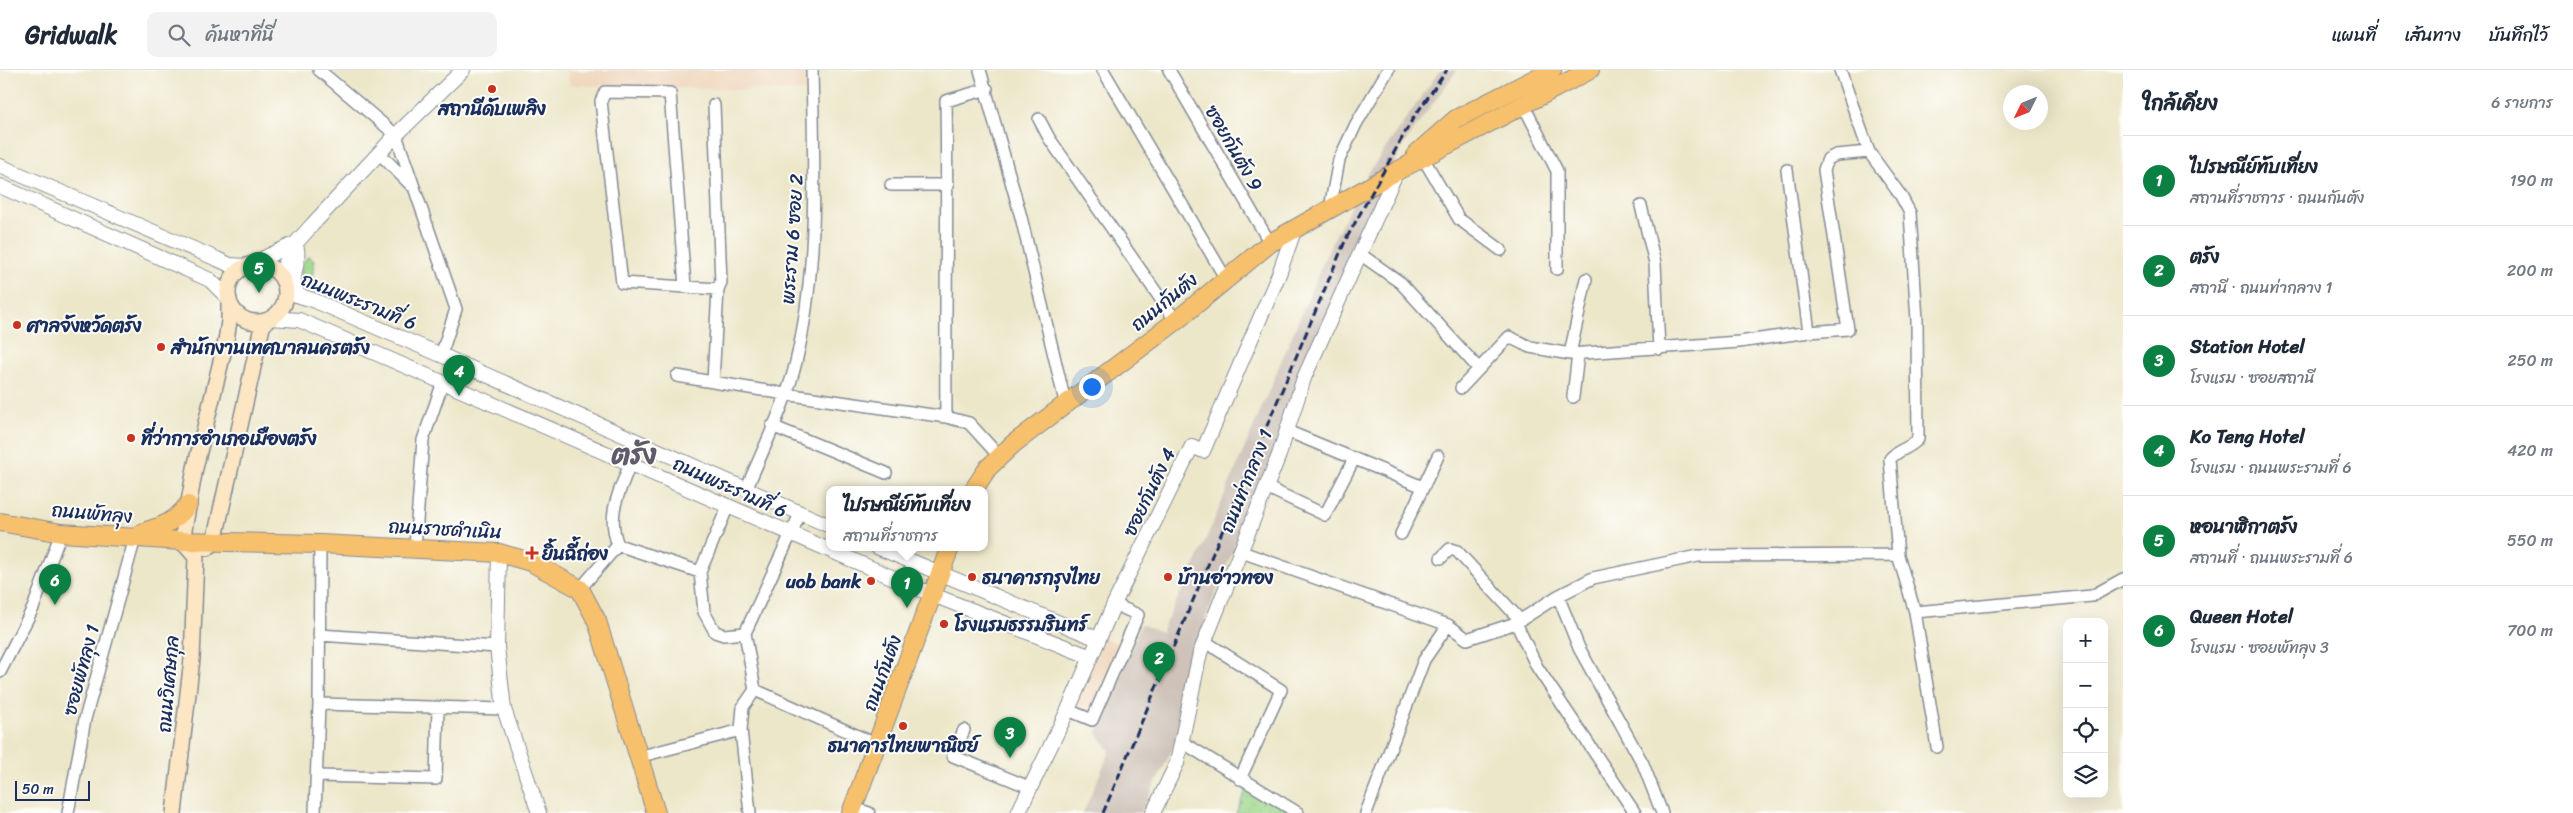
<!DOCTYPE html>
<html lang="th">
<head>
<meta charset="utf-8">
<style>
	body { margin:0; font-family:Sriracha,"Playpen Sans Thai",sans-serif; background:#f2f2f3; color:#1f2937 }
	.controls { position:absolute; right:15px; bottom:15px; display:grid; overflow:hidden; border-radius:10px; box-shadow:0 5px 20px #0002 }
	.controls button { width:45px; height:45px; display:grid; place-items:center; padding:0; border:0; border-bottom:1px solid #e0e1e3; background:#fff; color:#1f2937; font:25px sans-serif }
	.compass { position:absolute; left:2003px; top:15px; width:45px; height:45px; border-radius:50%; background:#fff; box-shadow:0 5px 20px #0002; rotate:227deg }
	.scale { position:absolute; left:15px; bottom:12px; width:75px; box-sizing:border-box; padding-left:5px; border:2px solid #1b2f5e; border-top:0; font-size:14px; line-height:18px; white-space:nowrap; color:#1b2f5e; -webkit-text-stroke:4px #fdfcf7; paint-order:stroke }
	.you { position:absolute; left:1091px; top:316px; width:18px; height:18px; margin:-12px; border:4px solid #fff; border-radius:50%; background:#1a73e8; box-shadow:0 0 0 8px #1a73e833 }
	.badge { display:grid; place-items:center; width:32px; height:32px; border-radius:50%; background:#0b8043; color:#fff; font-size:16px; font-weight:700 }
	.pin { position:absolute; translate:-50% -41px; filter:drop-shadow(0 1px 2px #0008) }
	.pin::after { content:''; position:absolute; top:26px; width:18px; height:15px; background:inherit; clip-path:polygon(0 0,100% 0,50% 100%) }
	.popup { position:absolute; left:826px; top:416px; width:162px; height:65px; box-sizing:border-box; display:grid; place-content:center; border-radius:10px; background:#fff; filter:drop-shadow(0 1px 4px #0005); font-size:16px; white-space:nowrap; color:#747a83 }
	.popup b { font-size:19px; color:#1f2937 }
	.popup::after { content:''; position:absolute; left:50%; top:100%; margin-left:-10px; border:10px solid transparent; border-top-color:#fff }
	.list { margin:0; padding:0; list-style:none }
	h2 { display:flex; justify-content:space-between; align-items:center; height:65px; margin:0; padding:0 20px; font-size:21px }
	h2 small { font-size:16px; font-weight:400; color:#747a83 }
	.list li { display:grid; grid-template-columns:32px 1fr auto; gap:15px; align-items:center; box-sizing:border-box; height:90px; padding:0 20px; border-top:1px solid #e0e1e3 }
	.list b { display:block; font-size:19px; white-space:nowrap }
	.list p { margin:0; font-size:16px; white-space:nowrap; color:#747a83 }
	.list em { font-size:16px; font-style:normal; color:#747a83 }
	.icon { flex:none; width:28px; height:28px; fill:none; stroke:currentColor; stroke-width:2; stroke-linecap:round; stroke-linejoin:round }
	.map { position:relative; flex:none; width:2123px; height:743px; overflow:hidden }
	header { display:flex; align-items:center; gap:30px; box-sizing:border-box; height:70px; padding:0 25px; background:#fff; border-bottom:1px solid #e0e1e3 }
	header strong { font-size:24px }
	nav { display:flex; gap:28px; margin-inline-start:auto; font-size:18px }
	.search { width:350px; height:45px; background:#f2f2f3; display:flex; align-items:center; gap:12px; box-sizing:border-box; padding:0 18px; border-radius:10px; color:#747a83; font-size:19px }
	main { display:flex }
	aside { flex:1; background:#fff }
	.map>svg:first-child { display:block }
</style>
</head>
<body>
<header>
<strong>Gridwalk</strong>
<div class="search"><svg class="icon" aria-label="search" viewBox="0 0 24 24"><circle cx="10" cy="10" r="6"/><path d="M15 15l6 6"/></svg>ค้นหาที่นี่</div>
<nav><a>แผนที่</a><a>เส้นทาง</a><a>บันทึกไว้</a></nav>
</header>
<main>
<div class="map">
<svg width="2123" height="743" viewBox="0 0 2123 743">
	<defs>
		<pattern id="park-dots" width="8" height="8" patternUnits="userSpaceOnUse" patternTransform="scale(1.25)"><rect width="8" height="8" fill="#9cd78b"/><path d="M2 2h.1M6 6h.1" fill="none" stroke="#86b97a" stroke-width="1.8" stroke-linecap="round"/></pattern>
	</defs>
	<rect width="100%" height="100%" fill="#fdfcf7"/>
	<filter id="ink" filterUnits="userSpaceOnUse"><feTurbulence type="fractalNoise" baseFrequency=".02" numOctaves="2"/><feDisplacementMap in="SourceGraphic" scale="10" xChannelSelector="R" yChannelSelector="G"/><feConvolveMatrix kernelMatrix="1 2 1 2 8 2 1 2 1" color-interpolation-filters="sRGB"/></filter>
	<filter id="wash" filterUnits="userSpaceOnUse"><feTurbulence type="fractalNoise" baseFrequency=".0096" numOctaves="4" result="noise"/><feDisplacementMap in="SourceGraphic" scale="20" xChannelSelector="R" yChannelSelector="G"/><feGaussianBlur stdDeviation="1.12" result="paint"/><feColorMatrix in="noise" values="0 0 0 0 0 0 0 0 0 0 0 0 0 0 0 0 0 1.4 0 .05"/><feComposite in="paint" operator="in"/></filter>
	<g filter="url(#wash)">
		<rect width="100%" height="100%" fill="#ede7ca"/>
		<!-- built -->
		<path fill="#f0d6bc" d="M 568,0 L 807,0 L 806,21 L 569,15 Z
			M 1105,568 L 1122,575 L 1088,645 L 1074,638 Z"/>
		<!-- railway -->
		<path fill="#cec2b9" d="M 1440,0 L 1457,0 L 1403,75 L 1382,119 L 1206,547 L 1177,670 L 1141,743 L 1083,743 L 1110,681 L 1097,663 L 1141,554 L 1161,562 L 1198,488 L 1330,176 L 1369,102 Z"/>
		<!-- park -->
		<path fill="url(#park-dots)" stroke="#5c8374" d="M 309,186 L 314,191 L 311,219 L 304,223 C 300,210 296,196 309,186 Z
			M 1249,714 L 1298,743 L 1236,743 Z"/>
	</g>
	<g filter="url(#ink)">
		<g fill="none" stroke-linecap="round" stroke-linejoin="round">
			<defs>
				<path id="minor" d="M 319,0 L 396,65 L 456,239 L 441,285
					M 980,0 L 1021,147 L 1066,336
					M 1103,0 L 1226,209
					M 1169,0 L 1270,173
					M 1840,0 L 1869,82 L 1901,126 L 1910,143 L 1917,250 L 1918,369 C 1910,379 1898,379 1890,389 L 1898,485 L 1915,542 L 1937,677
					M 1523,34 L 1557,101 L 1557,199
					M 1039,49 L 1049,68 L 1176,251
					M 379,83 L 411,115
					M 1423,88 L 1459,149 L 1501,180
					M 891,115 L 948,115
					M 1641,136 L 1655,193 L 1659,279
					M 1330,138 L 1339,90 L 1356,54 L 1388,0
					M 1360,184 L 1401,213 L 1479,299
					M 685,216 L 670,23 L 605,22 L 601,31 L 622,213 L 718,219
					M 1809,262 L 1848,259 L 1824,100 L 1828,89 L 1836,85 L 1869,82
					M 1570,284 L 1586,209
					M 677,306 L 785,324 L 946,347 L 969,353 L 999,386
					M 713,312 L 718,219 L 721,212 L 714,35
					M 1461,318 L 1509,267 L 1530,277 L 1570,284 L 1739,272 L 1809,262 L 1787,100
					M 1573,327 L 1578,284
					M 946,347 C 945,242 948,136 946,31 L 987,19
					M 772,356 L 886,403
					M 1287,361 L 1423,417
					M 1266,417 L 1325,445 L 1354,389
					M 746,420 C 763,379 786,334 796,292 C 819,196 814,98 812,0
					M 728,436 L 700,502 L 704,542 L 715,562 L 724,565 L 745,563
					M 1401,464 L 1438,386
					M 618,475 L 700,502
					M 415,478 L 423,370 L 443,312
					M 1239,481 L 1448,555 L 1467,569 L 1516,553 L 1558,526 L 1593,508 L 1698,486 L 1898,485
					M 1441,488 L 1450,479 L 1457,481 L 1520,550
					M 580,519 L 618,475 C 606,444 619,423 630,394
					M 1558,526 L 1579,578 L 1643,694 L 1662,743
					M 1915,542 L 2092,526 L 2123,509
					M 1516,553 L 1537,597 L 1635,743
					M 319,565 L 497,577
					M 1204,571 L 1281,620 L 1240,709
					M 0,602 L 33,538 L 61,463
					M 755,620 L 878,675
					M 319,634 L 504,639
					M 1068,640 L 1092,650 L 1138,545 L 1114,534
					M 964,660 L 953,686 L 1029,717
					M 1182,672 L 1298,743
					M 638,687 L 741,660
					M 317,706 L 436,709 L 438,638
					M 853,738 L 869,743
					M 68,743 L 85,649 L 135,468
					M 315,743 L 319,634 L 320,474
					M 750,743 L 741,660 L 743,637 L 755,620 L 745,563 L 800,444
					M 1366,743 L 1424,590 L 1448,555"/>
				<path id="tertiary" d="M 0,96 L 217,189 L 230,195 L 246,196
					M 0,116 L 210,210 L 229,229
					M 297,179 C 300,195 288,208 298,225
					M 253,193 L 296,173
					M 280,204 L 296,173 L 312,155 L 396,65 L 463,0
					M 287,222 L 313,230 L 441,285 L 830,456
					M 271,248 L 299,250 L 933,525 L 1091,587
					M 877,477 L 1098,569
					M 499,483 L 497,577 L 504,639 L 539,743
					M 1018,743 L 1068,640 L 1114,534 L 1192,376 L 1203,381 L 1279,204 L 1295,158
					M 1153,743 L 1177,693 L 1200,583 L 1279,385 L 1304,308 L 1397,101"/>
				<path id="secondary" d="M228 223a29 29 0 1 1 58 0a29 29 0 1 1-58 0Z
					M 207,478 L 214,472 L 262,257 L 266,251
					M 174,743 L 192,589 L 196,487 L 182,471 L 195,398 L 226,271 L 229,251 L 229,229"/>
				<path id="primary" d="M 1416,84 L 1456,49 L 1552,0
					M 974,419 L 988,398 L 1013,374 L 1176,251 L 1270,173 L 1397,101 L 1590,0
					M 0,452 L 61,463 L 182,471 L 320,474 L 499,483 L 531,492 L 580,519 L 597,551 L 656,743
					M 135,468 C 144,460 151,460 161,456 C 172,452 181,444 188,435
					M 851,743 L 950,477"/>
			</defs>
			<!-- minor casing -->
			<use href="#minor" stroke="#848b94" stroke-width="14"/>
			<!-- tertiary casing -->
			<use href="#tertiary" stroke="#848b94" stroke-width="16"/>
			<!-- secondary casing -->
			<use href="#secondary" stroke="#848b94" stroke-width="18"/>
			<!-- primary casing -->
			<use href="#primary" stroke="#848b94" stroke-width="20"/>
			<!-- minor -->
			<use href="#minor" stroke="#fff" stroke-width="11"/>
			<!-- tertiary -->
			<use href="#tertiary" stroke="#fff" stroke-width="14"/>
			<!-- secondary -->
			<use href="#secondary" stroke="#fce6c4" stroke-width="15"/>
			<!-- primary -->
			<use href="#primary" stroke="#f7c06c" stroke-width="18"/>
			<!-- rail -->
			<path stroke="#1b2f5e" stroke-width="3" stroke-dasharray="8 4" stroke-linecap="butt" d="M 1103,743 L 1346,169 L 1412,50 L 1447,0"/>
		</g>
	</g>
	<!-- markers -->
	<g fill="#c8321e" stroke="#fdfcf7" stroke-width="2">
		<circle cx="492" cy="19" r="5"/>
		<circle cx="17" cy="255" r="5"/>
		<circle cx="161" cy="277" r="5"/>
		<circle cx="131" cy="368" r="5"/>
		<path d="M529.5 475.5h5v5h5v5h-5v5h-5v-5h-5v-5h5z"/>
		<circle cx="972" cy="507" r="5"/>
		<circle cx="1168" cy="507" r="5"/>
		<circle cx="871" cy="511" r="5"/>
		<circle cx="944" cy="554" r="5"/>
		<circle cx="903" cy="656" r="5"/>
	</g>
	<g text-anchor="middle" dominant-baseline="central" stroke-width="4" stroke-linejoin="round" paint-order="stroke">
		<!-- poi labels -->
		<g font-size="19" font-weight="bold" fill="#1b2f5e" stroke="#fdfcf7" text-anchor="start">
			<text x="492" y="38" text-anchor="middle">สถานีดับเพลิง</text>
			<text x="27" y="255">ศาลจังหวัดตรัง</text>
			<text x="171" y="277">สำนักงานเทศบาลนครตรัง</text>
			<text x="141" y="368">ที่ว่าการอำเภอเมืองตรัง</text>
			<text x="542" y="483">ยิ้นฉี้ถ่อง</text>
			<text x="982" y="507">ธนาคารกรุงไทย</text>
			<text x="1178" y="507">บ้านอ่าวทอง</text>
			<text x="861" y="511" text-anchor="end">uob bank</text>
			<text x="954" y="554">โรงแรมธรรมรินทร์</text>
			<text x="903" y="675" text-anchor="middle">ธนาคารไทยพาณิชย์</text>
		</g>
		<!-- street labels -->
		<g font-size="19" fill="#1b2f5e" stroke="#fdfcf7">
			<text transform="translate(1234 78) rotate(60)">ซอยกันตัง 9</text>
			<text transform="translate(792 169) rotate(-86)">พระราม 6 ซอย 2</text>
			<text transform="translate(359 231) rotate(22)">ถนนพระรามที่ 6</text>
			<text transform="translate(1164 232) rotate(-39)">ถนนกันตัง</text>
			<text transform="translate(1246 411) rotate(-68)">ถนนท่ากลาง 1</text>
			<text transform="translate(730 417) rotate(24)">ถนนพระรามที่ 6</text>
			<text transform="translate(1149 422) rotate(-64)">ซอยกันตัง 4</text>
			<text transform="translate(92 443) rotate(5)">ถนนพัทลุง</text>
			<text transform="translate(445 459) rotate(3)">ถนนราชดำเนิน</text>
			<text transform="translate(81 600) rotate(-75)">ซอยพัทลุง 1</text>
			<text transform="translate(882 603) rotate(-70)">ถนนกันตัง</text>
			<text transform="translate(168 614) rotate(-85)">ถนนวิเศษกุล</text>
		</g>
		<!-- town labels -->
		<g font-size="29" font-weight="bold" fill="#5f5b6d" stroke="#fdfcf7">
			<text x="634" y="384">ตรัง</text>
		</g>
	</g>
</svg>
<div class="controls">
<button>+</button>
<button>−</button>
<button><svg class="icon" aria-label="locate" viewBox="0 0 24 24"><circle cx="12" cy="12" r="6"/><path d="M12 2v4M12 18v4M2 12h4M18 12h4"/></svg></button>
<button><svg class="icon" aria-label="layers" viewBox="0 0 24 24"><path d="M12 4l9 5-9 5-9-5zM3 14l9 5 9-5"/></svg></button>
</div>
<svg class="compass" viewBox="-18 -18 36 36"><path d="M0-13l5 13h-10z" fill="#e53935"/><path d="M0 13l5-13h-10z" fill="#747a83"/></svg>
<div class="scale">50 m</div>
<div class="you"></div>
<div class="pin badge" style="left:907px;top:538px">1</div>
<div class="popup"><b>ไปรษณีย์ทับเที่ยง</b>สถานที่ราชการ</div>
<div class="pin badge" style="left:1159px;top:613px">2</div>
<div class="pin badge" style="left:1010px;top:688px">3</div>
<div class="pin badge" style="left:459px;top:326px">4</div>
<div class="pin badge" style="left:259px;top:223px">5</div>
<div class="pin badge" style="left:55px;top:535px">6</div>
</div>
<aside>
<h2>ใกล้เคียง<small>6 รายการ</small></h2>
<ul class="list">
<li><span class="badge">1</span><div><b>ไปรษณีย์ทับเที่ยง</b><p>สถานที่ราชการ · ถนนกันตัง</p></div><em>190 m</em></li>
<li><span class="badge">2</span><div><b>ตรัง</b><p>สถานี · ถนนท่ากลาง 1</p></div><em>200 m</em></li>
<li><span class="badge">3</span><div><b>Station Hotel</b><p>โรงแรม · ซอยสถานี</p></div><em>250 m</em></li>
<li><span class="badge">4</span><div><b>Ko Teng Hotel</b><p>โรงแรม · ถนนพระรามที่ 6</p></div><em>420 m</em></li>
<li><span class="badge">5</span><div><b>หอนาฬิกาตรัง</b><p>สถานที่ · ถนนพระรามที่ 6</p></div><em>550 m</em></li>
<li><span class="badge">6</span><div><b>Queen Hotel</b><p>โรงแรม · ซอยพัทลุง 3</p></div><em>700 m</em></li>
</ul>
</aside>
</main>
</body>
</html>
